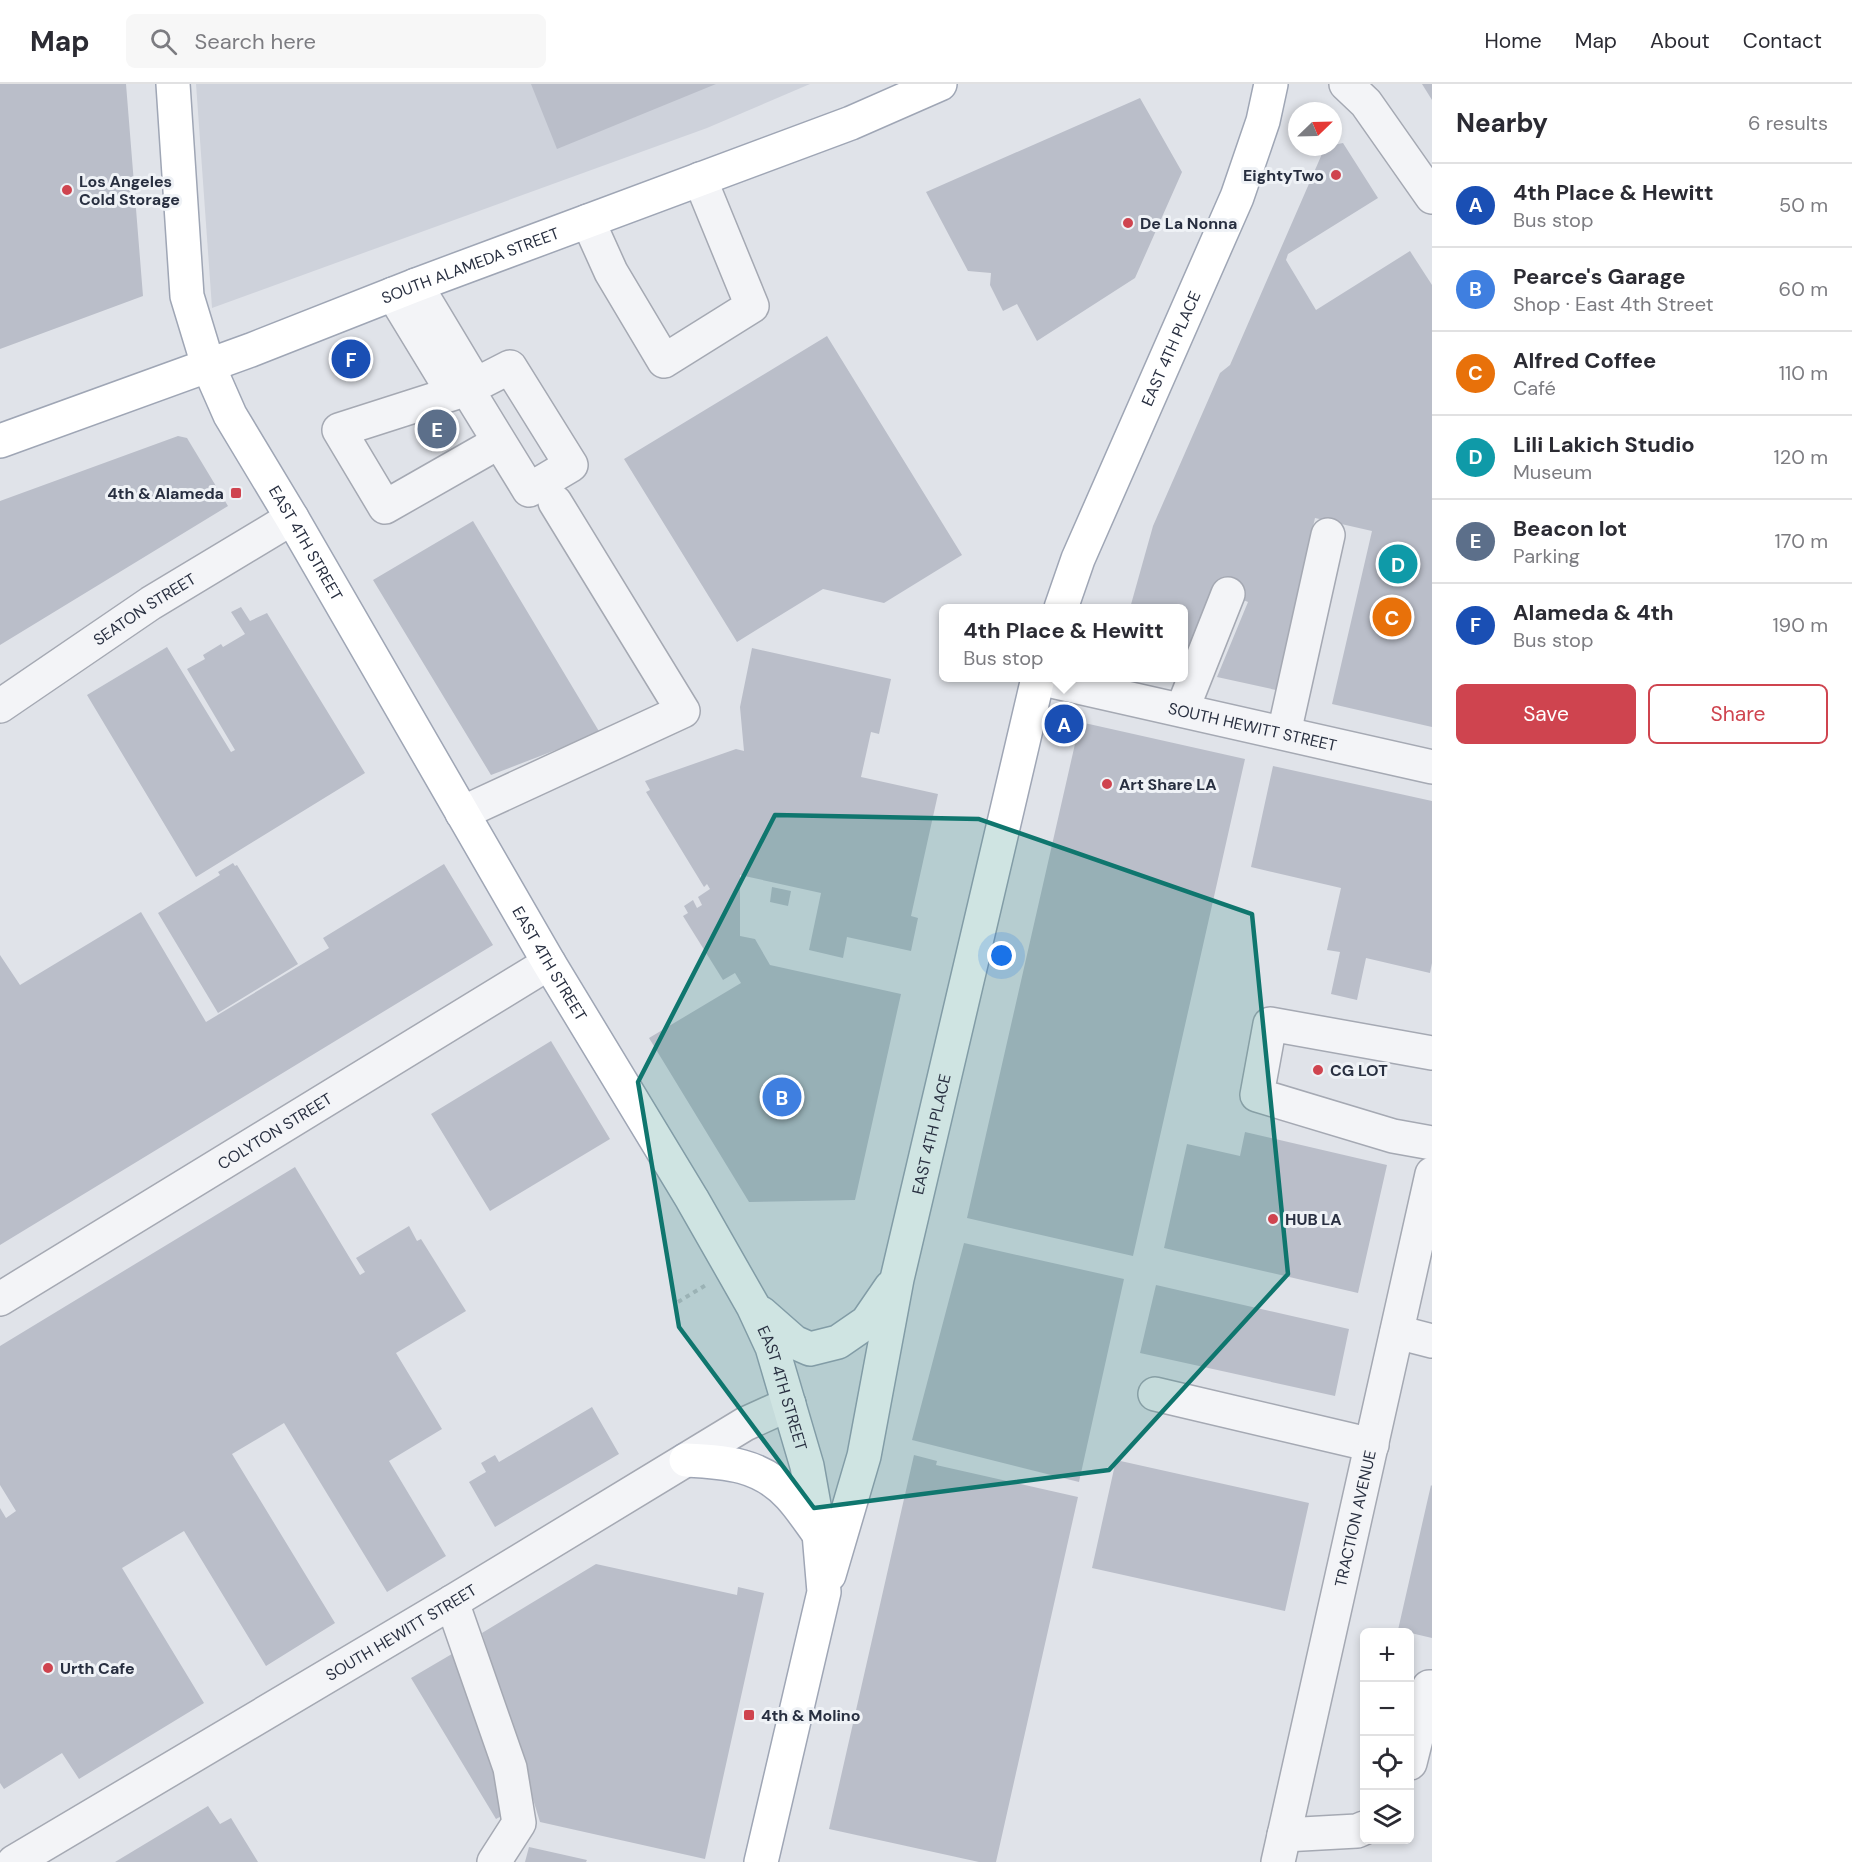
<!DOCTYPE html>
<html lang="en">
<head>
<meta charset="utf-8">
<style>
	body { margin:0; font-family:"DM Sans",sans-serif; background:#f7f7f7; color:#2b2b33 }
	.controls { position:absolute; right:18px; bottom:18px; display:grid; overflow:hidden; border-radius:9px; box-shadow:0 3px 9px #0003 }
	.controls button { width:54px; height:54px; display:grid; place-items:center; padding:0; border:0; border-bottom:2px solid #e1e1e2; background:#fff; color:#2b2b33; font:30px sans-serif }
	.compass { position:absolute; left:1288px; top:18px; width:54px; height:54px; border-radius:50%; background:#fff; box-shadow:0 3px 9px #0003; rotate:67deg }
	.you { position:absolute; left:1002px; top:872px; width:21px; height:21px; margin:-15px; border:4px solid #fff; border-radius:50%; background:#1a73e8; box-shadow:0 0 0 9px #1a73e833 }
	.badge { display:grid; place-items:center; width:39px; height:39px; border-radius:50%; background:#cf444f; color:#fff; font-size:20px; font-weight:700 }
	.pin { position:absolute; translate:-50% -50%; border:3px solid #fff; box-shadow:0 2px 6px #0006 }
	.popup { position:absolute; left:939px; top:520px; width:249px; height:78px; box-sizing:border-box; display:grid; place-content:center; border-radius:9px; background:#fff; filter:drop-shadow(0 2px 4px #0005); font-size:20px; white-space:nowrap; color:#7c7c81 }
	.popup b { font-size:22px; color:#2b2b33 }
	.popup::after { content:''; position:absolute; left:50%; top:100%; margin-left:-12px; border:12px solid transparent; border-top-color:#fff }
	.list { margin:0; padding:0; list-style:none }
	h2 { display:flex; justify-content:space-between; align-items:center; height:78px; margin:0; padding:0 24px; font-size:26px }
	h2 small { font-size:20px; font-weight:400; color:#7c7c81 }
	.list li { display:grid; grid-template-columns:39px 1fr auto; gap:18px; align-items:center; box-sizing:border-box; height:84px; padding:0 24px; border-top:2px solid #e1e1e2 }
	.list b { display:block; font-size:22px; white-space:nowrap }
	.list p { margin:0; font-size:20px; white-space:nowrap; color:#7c7c81 }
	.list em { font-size:20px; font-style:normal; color:#7c7c81 }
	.actions { display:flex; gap:12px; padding:18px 24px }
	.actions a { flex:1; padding:14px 0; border:2px solid #cf444f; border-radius:9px; text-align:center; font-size:21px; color:#cf444f }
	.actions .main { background:#cf444f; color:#fff }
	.icon { flex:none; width:33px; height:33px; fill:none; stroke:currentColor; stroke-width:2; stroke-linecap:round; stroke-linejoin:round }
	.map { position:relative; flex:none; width:1432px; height:1778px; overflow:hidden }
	header { display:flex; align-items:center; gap:36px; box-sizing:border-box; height:84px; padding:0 30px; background:#fff; border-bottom:2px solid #e1e1e2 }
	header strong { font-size:28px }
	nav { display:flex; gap:33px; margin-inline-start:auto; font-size:21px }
	.search { width:420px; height:54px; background:#f7f7f7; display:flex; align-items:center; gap:15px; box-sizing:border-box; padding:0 21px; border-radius:9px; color:#7c7c81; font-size:22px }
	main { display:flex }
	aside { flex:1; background:#fff }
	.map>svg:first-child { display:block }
</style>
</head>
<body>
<header>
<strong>Map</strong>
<div class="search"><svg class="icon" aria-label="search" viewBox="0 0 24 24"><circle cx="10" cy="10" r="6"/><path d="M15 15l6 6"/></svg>Search here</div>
<nav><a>Home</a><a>Map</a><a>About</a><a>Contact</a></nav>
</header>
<main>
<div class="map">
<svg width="1432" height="1778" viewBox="0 0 1432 1778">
	<rect width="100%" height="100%" fill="#e0e3e9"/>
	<!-- built -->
	<path fill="#ced2db" d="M 196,0 L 810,0 L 707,44 L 212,224 Z"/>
	<!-- building -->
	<path fill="#babec9" d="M 0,0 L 126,0 L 143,212 L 0,265 Z
		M 531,0 L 716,0 L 557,65 Z
		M 1422,0 L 1432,0 L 1432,16 Z
		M 1140,14 L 1182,88 L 1135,194 L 1037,257 L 1017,220 L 1003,227 L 990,201 L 991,189 L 968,187 L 926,108 Z
		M 1343,59 L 1378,114 L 1288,170 L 1286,176 L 1316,226 L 1410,167 L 1432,201 L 1432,643 L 1332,620 L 1372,447 L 1315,434 L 1276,606 L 1217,593 L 1248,518 L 1218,505 L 1184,586 L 1184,524 L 1130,524 L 1153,442 L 1220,289 L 1230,281 L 1325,63 L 1333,63 L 1333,61 Z
		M 827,252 L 962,471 L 884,519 L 823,505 L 737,558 L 624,375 Z
		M 178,352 L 187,354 L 228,422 L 0,561 L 0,417 Z
		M 473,437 L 600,649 L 491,691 L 373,496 Z
		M 241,523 L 250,537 L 267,529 L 365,689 L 196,793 L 87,611 L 167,563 L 231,668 L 235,666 L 187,585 L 205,575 L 203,571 L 221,560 L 223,563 L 245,550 L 231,528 Z
		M 752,564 L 891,595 L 879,650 L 871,648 L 861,693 L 938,710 L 911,832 L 918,834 L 911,867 L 847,853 L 843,874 L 809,866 L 821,809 L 740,791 L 740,852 L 755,855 L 770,881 L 901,910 L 855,1116 L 749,1118 L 649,954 L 741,899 L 735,889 L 723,896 L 683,832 L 688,829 L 684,822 L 693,816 L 697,824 L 702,821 L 698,813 L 710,805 L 707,800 L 704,803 L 646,708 L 650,706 L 645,697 L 736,665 L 744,667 L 740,623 Z
		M 1080,638 L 1245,675 L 1133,1172 L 967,1134 Z
		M 1273,682 L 1432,717 L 1432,879 L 1430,889 L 1366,874 L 1357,916 L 1331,910 L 1340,868 L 1327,866 L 1341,804 L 1251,783 Z
		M 233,779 L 235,782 L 237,781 L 298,880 L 218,929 L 158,829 L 220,791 L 218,788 Z
		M 444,780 L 493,861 L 0,1161 L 0,871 L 20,901 L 141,828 L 206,938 L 329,864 L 323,854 Z
		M 772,803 L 791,807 L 788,822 L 770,818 Z
		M 551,957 L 610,1055 L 490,1127 L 431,1030 Z
		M 1245,1048 L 1387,1081 L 1358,1209 L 1164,1164 L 1187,1060 L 1240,1072 Z
		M 295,1083 L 360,1191 L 365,1188 L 356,1174 L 409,1142 L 417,1157 L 421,1155 L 466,1227 L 396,1269 L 442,1345 L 389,1377 L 446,1472 L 387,1508 L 284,1339 L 232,1370 L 335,1539 L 266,1582 L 184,1447 L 122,1484 L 204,1619 L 79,1695 L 62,1669 L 4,1705 L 0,1699 L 0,1424 L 6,1434 L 16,1427 L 0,1401 L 0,1262 Z
		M 964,1159 L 1124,1195 L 1079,1398 L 912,1356 Z
		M 1156,1201 L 1349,1245 L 1335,1312 L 1140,1269 Z
		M 592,1323 L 619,1370 L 495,1443 L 469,1398 L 486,1388 L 481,1379 L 495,1371 L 499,1378 Z
		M 914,1371 L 937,1377 L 936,1381 L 1078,1413 L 996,1778 L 979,1778 L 829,1745 Z
		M 1116,1376 L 1309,1419 L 1285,1527 L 1092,1484 Z
		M 1431,1401 L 1432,1402 L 1432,1554 L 1398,1546 Z
		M 596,1480 L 737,1511 L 738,1503 L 764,1509 L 705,1775 L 540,1738 L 482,1549 Z
		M 457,1567 L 507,1729 L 496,1735 L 411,1594 Z
		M 208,1722 L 220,1740 L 231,1734 L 258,1778 L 115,1778 Z
		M 529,1763 L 587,1776 L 586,1778 L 525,1778 Z"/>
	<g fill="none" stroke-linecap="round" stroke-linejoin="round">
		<defs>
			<g id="minor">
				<path d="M 1346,0 L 1366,19 L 1432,113"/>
				<path d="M 588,137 L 611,188 L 664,277 L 752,222 L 700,95"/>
				<path d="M 416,201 L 470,291 L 467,305 L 529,406 L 571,381 L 510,283 L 467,305 L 339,346 L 385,423 L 499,358"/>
				<path d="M 393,210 L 449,302 L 467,305"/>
				<path id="s1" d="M 1038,594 L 1432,683"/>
				<path id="s2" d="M 0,622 L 151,519 L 292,434"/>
				<path d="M 1182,626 L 1228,510"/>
				<path d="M 1284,649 L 1328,451"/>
				<path d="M 462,729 L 683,627 L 555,418"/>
				<path d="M 1432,969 L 1270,940 L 1257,1011 L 1393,1052 L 1432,1059"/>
				<path id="s3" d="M 0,1215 L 549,879"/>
				<path d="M 1397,1248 L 1432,1257"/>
				<path d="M 1155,1310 L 1372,1361"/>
				<path d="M 452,1518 L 510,1684 L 519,1739 L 494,1778"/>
				<path d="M 1410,1679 L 1429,1603 L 1432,1603"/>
				<path d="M 1284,1751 L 1357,1747 L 1364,1744"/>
				<path id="s4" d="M 14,1778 L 452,1518 L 745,1340 L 789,1320"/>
				<path id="s5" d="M 1278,1778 L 1432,1090"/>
			</g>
			<g id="major">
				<path id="s6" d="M 173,0 L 187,212 L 208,281 L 230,331 L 292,434 L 549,879 L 692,1115 L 753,1222 L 772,1263 L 807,1382 L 819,1449 L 824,1508 L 761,1778"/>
				<path id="s7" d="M 0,357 L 251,266 L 416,201 L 851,39 L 940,0"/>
				<path id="s8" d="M 1061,524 L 1078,475 L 1237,113 L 1263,37 L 1271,0"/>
				<path d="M 761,1229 L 794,1258 L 810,1265 L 838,1258 L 867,1238 L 891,1203"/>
				<path d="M 686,1376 C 726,1378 761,1380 790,1412 C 800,1423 808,1435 816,1446"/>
				<path id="s9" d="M 829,1491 L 864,1372 L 897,1195 L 1038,594"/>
			</g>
		</defs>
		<!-- minor casing -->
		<use href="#minor" stroke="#a5a9b3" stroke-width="36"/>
		<!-- major casing -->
		<use href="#major" stroke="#9fa6b5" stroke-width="36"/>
		<!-- path -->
		<path stroke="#bec1c7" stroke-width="4" stroke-dasharray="4.5 4.5" stroke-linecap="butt" d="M 678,1218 L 706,1201"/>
		<!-- minor -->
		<use href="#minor" stroke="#f3f4f7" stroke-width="33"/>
		<!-- major -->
		<use href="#major" stroke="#fff" stroke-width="33"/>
	</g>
	<!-- marked area -->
	<path fill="#0f766e" fill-opacity="0.2" stroke="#0f766e" stroke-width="4.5" stroke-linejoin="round" d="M 775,731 L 979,735 L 1252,830 L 1288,1190 L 1109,1386 L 814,1424 L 679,1243 L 638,998 Z"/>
	<!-- markers -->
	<g fill="#cf444f" stroke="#eff2f6" stroke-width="2">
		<circle cx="1336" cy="91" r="6"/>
		<circle cx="67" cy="106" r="6"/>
		<circle cx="1128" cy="139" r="6"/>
		<rect x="230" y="403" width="12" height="12" rx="3"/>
		<circle cx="1107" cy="700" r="6"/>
		<circle cx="1318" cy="986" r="6"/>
		<circle cx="1273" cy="1135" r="6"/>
		<circle cx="48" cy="1584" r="6"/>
		<rect x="743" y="1625" width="12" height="12" rx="3"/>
	</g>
	<g text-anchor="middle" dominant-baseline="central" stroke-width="6" stroke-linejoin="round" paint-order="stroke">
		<!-- poi labels -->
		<g font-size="16" font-weight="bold" fill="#282f40" stroke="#eff2f6" text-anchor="start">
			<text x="1324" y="91" text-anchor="end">EightyTwo</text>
			<text x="79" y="97">Los Angeles<tspan x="79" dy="18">Cold Storage</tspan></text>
			<text x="1140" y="139">De La Nonna</text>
			<text x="224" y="409" text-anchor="end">4th &amp; Alameda</text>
			<text x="1119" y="700">Art Share LA</text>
			<text x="1330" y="986">CG LOT</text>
			<text x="1285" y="1135">HUB LA</text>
			<text x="60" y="1584">Urth Cafe</text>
			<text x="761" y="1631">4th &amp; Molino</text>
		</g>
		<!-- street labels -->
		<g font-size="16" fill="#282f40" stroke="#eff2f6">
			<text stroke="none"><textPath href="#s7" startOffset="502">SOUTH ALAMEDA STREET</textPath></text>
			<text stroke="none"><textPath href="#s8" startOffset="282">EAST 4TH PLACE</textPath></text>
			<text stroke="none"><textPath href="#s6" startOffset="488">EAST 4TH STREET</textPath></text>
			<text stroke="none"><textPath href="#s2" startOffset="174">SEATON STREET</textPath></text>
			<text stroke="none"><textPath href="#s1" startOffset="220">SOUTH HEWITT STREET</textPath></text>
			<text stroke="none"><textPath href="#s6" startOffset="974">EAST 4TH STREET</textPath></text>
			<text stroke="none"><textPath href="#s3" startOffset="322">COLYTON STREET</textPath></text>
			<text stroke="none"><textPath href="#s9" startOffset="453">EAST 4TH PLACE</textPath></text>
			<text stroke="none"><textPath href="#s6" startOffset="1460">EAST 4TH STREET</textPath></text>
			<text stroke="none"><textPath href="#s5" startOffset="352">TRACTION AVENUE</textPath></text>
			<text stroke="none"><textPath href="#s4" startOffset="450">SOUTH HEWITT STREET</textPath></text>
		</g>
	</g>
</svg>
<div class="controls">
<button>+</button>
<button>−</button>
<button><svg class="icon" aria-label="locate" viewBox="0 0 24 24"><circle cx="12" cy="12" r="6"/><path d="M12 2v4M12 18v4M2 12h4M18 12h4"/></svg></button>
<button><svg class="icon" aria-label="layers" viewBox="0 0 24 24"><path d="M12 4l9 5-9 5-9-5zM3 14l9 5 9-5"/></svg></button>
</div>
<svg class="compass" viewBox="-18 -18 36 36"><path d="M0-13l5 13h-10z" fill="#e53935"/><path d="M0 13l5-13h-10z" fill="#7c7c81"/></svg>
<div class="you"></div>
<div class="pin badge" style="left:1064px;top:640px;background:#1a4fb4">A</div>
<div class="popup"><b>4th Place &amp; Hewitt</b>Bus stop</div>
<div class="pin badge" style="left:782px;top:1013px;background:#3f7fe0">B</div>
<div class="pin badge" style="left:1392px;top:533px;background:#e8710a">C</div>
<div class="pin badge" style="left:1398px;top:480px;background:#0f9aa8">D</div>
<div class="pin badge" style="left:437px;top:345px;background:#5c6f8a">E</div>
<div class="pin badge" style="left:351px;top:275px;background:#1a4fb4">F</div>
</div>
<aside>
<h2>Nearby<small>6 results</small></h2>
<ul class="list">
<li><span class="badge" style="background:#1a4fb4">A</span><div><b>4th Place &amp; Hewitt</b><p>Bus stop</p></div><em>50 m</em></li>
<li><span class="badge" style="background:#3f7fe0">B</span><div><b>Pearce's Garage</b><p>Shop · East 4th Street</p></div><em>60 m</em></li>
<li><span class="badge" style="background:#e8710a">C</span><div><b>Alfred Coffee</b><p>Café</p></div><em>110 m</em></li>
<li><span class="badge" style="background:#0f9aa8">D</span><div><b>Lili Lakich Studio</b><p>Museum</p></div><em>120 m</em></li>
<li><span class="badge" style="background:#5c6f8a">E</span><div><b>Beacon lot</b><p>Parking</p></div><em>170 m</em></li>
<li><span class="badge" style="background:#1a4fb4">F</span><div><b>Alameda &amp; 4th</b><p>Bus stop</p></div><em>190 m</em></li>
</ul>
<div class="actions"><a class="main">Save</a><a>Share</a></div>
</aside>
</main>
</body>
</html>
